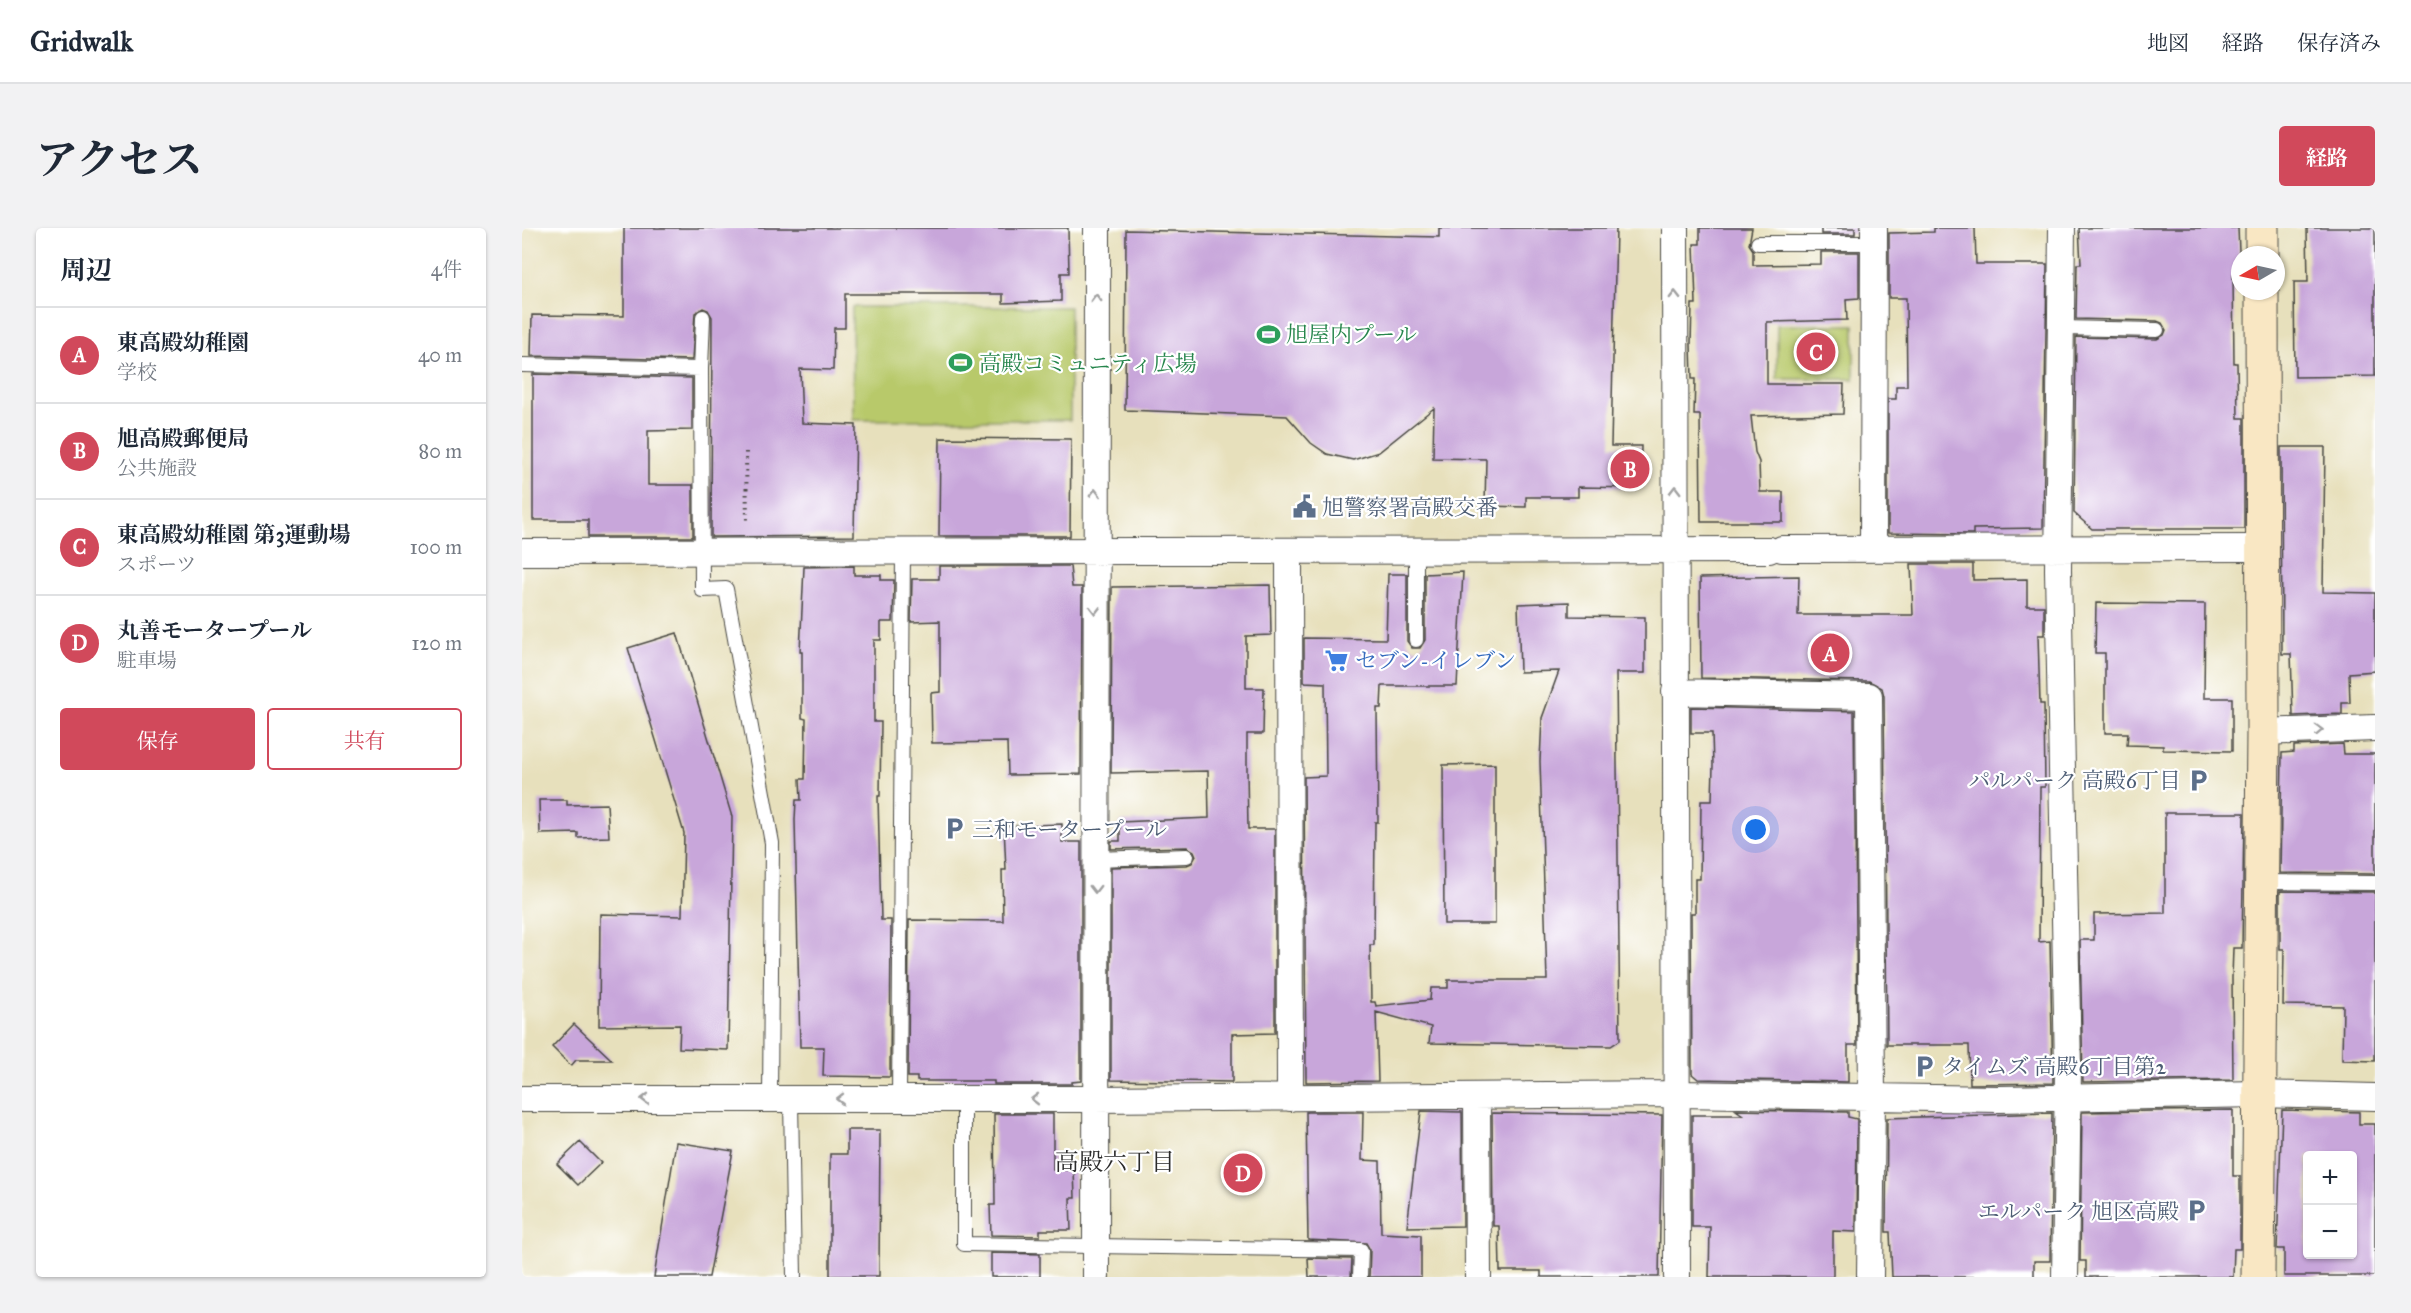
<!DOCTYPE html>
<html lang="ja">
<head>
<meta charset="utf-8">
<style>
	body { margin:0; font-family:"IM FELL Great Primer","Noto Serif JP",serif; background:#f2f2f3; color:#1f2937 }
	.controls { position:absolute; right:18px; bottom:18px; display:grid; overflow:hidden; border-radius:6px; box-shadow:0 2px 4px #0004 }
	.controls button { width:54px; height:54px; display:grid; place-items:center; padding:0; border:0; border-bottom:2px solid #e0e1e3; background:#fff; color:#1f2937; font:30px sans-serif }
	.compass { position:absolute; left:1709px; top:18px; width:54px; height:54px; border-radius:50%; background:#fff; box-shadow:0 2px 4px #0004; rotate:261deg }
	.you { position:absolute; left:1234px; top:602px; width:21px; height:21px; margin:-15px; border:4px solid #fff; border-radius:50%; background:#1a73e8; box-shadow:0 0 0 9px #1a73e833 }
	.badge { display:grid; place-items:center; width:39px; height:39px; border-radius:50%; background:#d1495b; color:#fff; font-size:20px; font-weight:700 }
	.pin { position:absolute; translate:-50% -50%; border:3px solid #fff; box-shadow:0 2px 6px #0006 }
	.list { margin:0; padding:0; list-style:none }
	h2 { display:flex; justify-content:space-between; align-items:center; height:78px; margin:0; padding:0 24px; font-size:26px }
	h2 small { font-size:20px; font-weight:400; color:#747a83 }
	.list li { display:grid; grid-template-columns:39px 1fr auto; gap:18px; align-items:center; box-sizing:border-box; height:96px; padding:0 24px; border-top:2px solid #e0e1e3 }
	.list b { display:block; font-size:22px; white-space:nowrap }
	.list p { margin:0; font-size:20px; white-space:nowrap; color:#747a83 }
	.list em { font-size:20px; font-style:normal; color:#747a83 }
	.actions { display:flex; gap:12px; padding:18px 24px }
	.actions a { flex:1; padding:14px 0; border:2px solid #d1495b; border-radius:6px; text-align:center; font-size:21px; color:#d1495b }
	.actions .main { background:#d1495b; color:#fff }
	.map { position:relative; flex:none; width:1853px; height:1049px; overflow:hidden; border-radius:6px }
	header { display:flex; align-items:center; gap:36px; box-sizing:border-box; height:84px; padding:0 30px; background:#fff; border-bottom:2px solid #e0e1e3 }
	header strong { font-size:28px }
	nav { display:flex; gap:33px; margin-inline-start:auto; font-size:21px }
	.intro { display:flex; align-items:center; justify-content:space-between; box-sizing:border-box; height:144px; padding:0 36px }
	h1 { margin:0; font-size:42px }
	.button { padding:15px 27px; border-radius:6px; background:#d1495b; color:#fff; font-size:21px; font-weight:700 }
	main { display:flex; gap:36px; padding:0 36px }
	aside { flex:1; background:#fff; border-radius:6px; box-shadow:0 2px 4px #0004 }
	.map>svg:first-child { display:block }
</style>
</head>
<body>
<header>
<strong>Gridwalk</strong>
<nav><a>地図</a><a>経路</a><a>保存済み</a></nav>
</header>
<div class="intro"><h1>アクセス</h1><a class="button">経路</a></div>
<main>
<aside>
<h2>周辺<small>4件</small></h2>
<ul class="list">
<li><span class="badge">A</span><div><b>東高殿幼稚園</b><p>学校</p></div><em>40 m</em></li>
<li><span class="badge">B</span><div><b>旭高殿郵便局</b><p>公共施設</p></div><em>80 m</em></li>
<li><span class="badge">C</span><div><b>東高殿幼稚園 第3運動場</b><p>スポーツ</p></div><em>100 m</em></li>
<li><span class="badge">D</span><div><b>丸善モータープール</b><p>駐車場</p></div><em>120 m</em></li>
</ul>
<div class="actions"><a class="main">保存</a><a>共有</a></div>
</aside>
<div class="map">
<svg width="1853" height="1049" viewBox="0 0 1853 1049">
	<rect width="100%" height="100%" fill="#fff"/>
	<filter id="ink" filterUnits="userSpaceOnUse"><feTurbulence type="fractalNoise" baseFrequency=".0167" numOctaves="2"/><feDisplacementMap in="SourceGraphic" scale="12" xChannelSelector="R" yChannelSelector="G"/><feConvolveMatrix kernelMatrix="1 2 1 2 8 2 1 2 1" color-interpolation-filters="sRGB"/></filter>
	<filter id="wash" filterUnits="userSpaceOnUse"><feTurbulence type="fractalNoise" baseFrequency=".008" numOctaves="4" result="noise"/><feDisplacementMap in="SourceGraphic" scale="24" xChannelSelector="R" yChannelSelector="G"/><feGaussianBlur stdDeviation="1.35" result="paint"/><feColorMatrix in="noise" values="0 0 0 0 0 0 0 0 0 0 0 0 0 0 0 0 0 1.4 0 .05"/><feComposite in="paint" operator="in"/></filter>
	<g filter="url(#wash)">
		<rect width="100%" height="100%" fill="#e7e0bc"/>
		<!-- green -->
		<path fill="#b8c96b" stroke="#727a4b" stroke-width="1.5" d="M 330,79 L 548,79 L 548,192 L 331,192 Z
			M 1255,97 L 1332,97 L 1332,151 L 1255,151 Z"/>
		<g id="blocks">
			<!-- building -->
			<path fill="#c8a6da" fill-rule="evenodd" d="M 102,0 L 546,0 L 547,45 L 539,45 L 539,73 L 481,75 L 481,66 L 323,66 L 323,100 L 312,100 L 311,142 L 278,141 L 280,195 L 334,197 L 332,308 L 189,309 L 190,89 L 186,82 L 181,80 L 173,85 L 170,132 L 9,128 L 10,87 L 102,88 Z
				M 917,0 L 1094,0 L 1089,218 L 1119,218 L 1118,260 L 1056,259 L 1056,269 L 1004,269 L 1004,279 L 963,278 L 964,231 L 911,230 L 912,180 L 857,224 L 831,232 L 805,226 L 789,215 L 765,188 L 603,182 L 604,2 L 917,9 Z
				M 1178,0 L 1230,0 L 1227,16 L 1231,22 L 1231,37 L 1299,36 L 1299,24 L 1337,24 L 1337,70 L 1324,71 L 1325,92 L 1245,94 L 1245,156 L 1322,156 L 1321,186 L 1229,188 L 1233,224 L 1237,234 L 1238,264 L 1261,264 L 1261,294 L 1179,294 L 1178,187 L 1172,187 L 1173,151 L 1170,151 L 1169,116 L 1170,76 L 1174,76 L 1172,16 L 1178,16 Z
				M 1299,0 L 1333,0 L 1333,6 L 1299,6 Z
				M 1412,0 L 1453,0 L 1454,36 L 1525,36 L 1521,300 L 1451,301 L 1451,306 L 1366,305 L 1366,171 L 1374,171 L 1374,158 L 1385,158 L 1384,70 L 1367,70 L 1367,5 L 1412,4 Z
				M 1557,0 L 1716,0 L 1718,46 L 1711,46 L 1712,135 L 1715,135 L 1716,190 L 1722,190 L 1722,301 L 1570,301 L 1552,285 L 1554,109 L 1635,111 L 1642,107 L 1644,102 L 1640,95 L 1635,93 L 1554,91 L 1555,36 L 1559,36 Z
				M 1785,0 L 1853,0 L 1853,148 L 1773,149 L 1772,54 L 1786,54 Z
				M 11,146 L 170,150 L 170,202 L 126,203 L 126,257 L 171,257 L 171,309 L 66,309 L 66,292 L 11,292 Z
				M 418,210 L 549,211 L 548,308 L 417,308 Z
				M 1759,219 L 1803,219 L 1801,364 L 1853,365 L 1853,443 L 1827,445 L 1828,475 L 1820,475 L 1820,486 L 1771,488 L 1769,426 L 1760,426 Z
				M 1389,336 L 1451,336 L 1451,352 L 1505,351 L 1505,378 L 1522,378 L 1522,407 L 1516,407 L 1518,476 L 1522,476 L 1523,559 L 1518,559 L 1517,714 L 1528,713 L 1531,855 L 1448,856 L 1447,817 L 1365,817 L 1362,468 L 1360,460 L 1347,453 L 1179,450 L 1178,350 L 1277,348 L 1276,387 L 1391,387 Z
				M 332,338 L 332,347 L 359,347 L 359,352 L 372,352 L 371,394 L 359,394 L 359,412 L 352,412 L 352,494 L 359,494 L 358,568 L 356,568 L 359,692 L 369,692 L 368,849 L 301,848 L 302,819 L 278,819 L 273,592 L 274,572 L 279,572 L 278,551 L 283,551 L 284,491 L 280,490 L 280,424 L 278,424 L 282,339 Z
				M 417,338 L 548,338 L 550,359 L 560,359 L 559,546 L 486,547 L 485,514 L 410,515 L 409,465 L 418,464 L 418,393 L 389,394 L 390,351 L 417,351 Z
				M 941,344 L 935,458 L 860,458 L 859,480 L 855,480 L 856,594 L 853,594 L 852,717 L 848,717 L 849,774 L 853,774 L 854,778 L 908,772 L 909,760 L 926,760 L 926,752 L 1025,752 L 1018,533 L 1020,490 L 1037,443 L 998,444 L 996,376 L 1047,374 L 1047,388 L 1123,389 L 1123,445 L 1094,445 L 1098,812 L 1089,818 L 907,815 L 909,799 L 854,784 L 856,853 L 784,854 L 782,549 L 804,548 L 803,455 L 782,454 L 782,410 L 864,411 L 866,346 L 885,346 L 885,413 L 890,420 L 898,420 L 903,412 L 903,346 Z
				M 748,357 L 749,407 L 724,408 L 724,460 L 742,460 L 741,506 L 725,506 L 725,541 L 726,601 L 753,601 L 753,805 L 710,806 L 710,854 L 589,852 L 589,639 L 665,637 L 670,635 L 674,628 L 672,623 L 665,619 L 589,621 L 589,613 L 598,613 L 598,594 L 687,590 L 686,543 L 589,545 L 590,359 Z
				M 1574,375 L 1683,376 L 1682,470 L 1710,470 L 1710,523 L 1641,522 L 1641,518 L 1605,517 L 1606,505 L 1583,505 L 1583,425 L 1573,425 Z
				M 155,405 L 210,589 L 206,822 L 157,820 L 158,797 L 77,798 L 78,686 L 160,688 L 162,605 L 106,420 Z
				M 1169,479 L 1332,483 L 1335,817 L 1326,817 L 1326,854 L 1176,851 L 1170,846 L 1169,685 L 1173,685 L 1173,651 L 1178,651 L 1179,573 L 1190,573 L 1191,537 L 1190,505 L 1169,505 Z
				M 1821,516 L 1822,526 L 1853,526 L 1853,646 L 1758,645 L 1760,525 L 1772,524 L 1772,518 Z
				M 973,536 L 973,696 L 922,696 L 921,537 Z
				M 17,572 L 45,572 L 45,577 L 85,576 L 87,609 L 56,610 L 56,605 L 18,606 Z
				M 1643,585 L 1722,585 L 1720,720 L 1711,720 L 1710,750 L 1711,852 L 1561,854 L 1558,712 L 1572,712 L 1572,686 L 1643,685 Z
				M 540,596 L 540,614 L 559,614 L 559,853 L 550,854 L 550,856 L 472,856 L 472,853 L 395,853 L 395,849 L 386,849 L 387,692 L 481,693 L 480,642 L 484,642 L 482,598 Z
				M 1758,663 L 1853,664 L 1853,833 L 1820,832 L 1821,778 L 1761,777 L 1762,721 L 1758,721 Z
				M 52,796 L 90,832 L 54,832 L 49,838 L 30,819 Z
				M 1214,882 L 1326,884 L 1326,889 L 1335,891 L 1334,1004 L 1311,1003 L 1311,1049 L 1187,1049 L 1188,999 L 1170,999 L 1170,887 L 1221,887 Z
				M 1711,882 L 1711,948 L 1718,948 L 1718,1021 L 1712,1021 L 1711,1049 L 1564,1049 L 1564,1033 L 1558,1033 L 1560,884 Z
				M 1760,882 L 1837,884 L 1837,896 L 1853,896 L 1853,1048 L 1762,1048 L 1762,1021 L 1755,1021 ZM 1785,927 L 1830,927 L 1830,1026 L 1785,1026 Z
				M 899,883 L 940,884 L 941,998 L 885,999 Z
				M 784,884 L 841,884 L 840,932 L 858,933 L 859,1005 L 899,1007 L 899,1049 L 847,1049 L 848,1022 L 844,1015 L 786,1012 Z
				M 970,885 L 1140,887 L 1137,1049 L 1019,1049 L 1019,1043 L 978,1043 L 977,998 L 971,998 Z
				M 1530,885 L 1528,1033 L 1512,1033 L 1512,1049 L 1370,1049 L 1368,1004 L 1364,1004 L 1365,890 Z
				M 472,886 L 531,886 L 531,942 L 552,942 L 553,970 L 548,970 L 549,1002 L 518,1002 L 518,1008 L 469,1007 L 468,977 L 473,977 Z
				M 325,902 L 358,902 L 357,1048 L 308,1048 L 308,926 L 325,926 Z
				M 58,914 L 79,935 L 56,957 L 35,936 Z
				M 154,914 L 211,923 L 187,1049 L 132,1049 Z
				M 469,1025 L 518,1026 L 518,1049 L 469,1049 Z
				M 786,1030 L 830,1031 L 829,1049 L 787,1049 Z"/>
		</g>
	</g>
	<g filter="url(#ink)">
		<use href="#blocks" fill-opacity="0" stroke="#474641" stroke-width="1.5"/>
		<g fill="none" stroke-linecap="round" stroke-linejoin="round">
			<defs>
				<path id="lane" d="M 1236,15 L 1352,15
					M 1539,100 L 1635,102
					M 0,137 L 179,141 L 180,362 L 204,361 L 250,615 L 248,871
					M 179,141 L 181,89
					M 894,412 L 894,322
					M 573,631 L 665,628
					M 1739,654 L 1853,655
					M 377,871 L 381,323
					M 442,871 L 442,1016 L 839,1022 L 838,1049
					M 269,872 L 272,1049"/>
				<path id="street" d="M 1153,0 L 1155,1049
					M 1540,0 L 1536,342 L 1546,840 L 1543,1049
					M 1260,321 L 1740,320
					M 1351,321 L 1352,0
					M 767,323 L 768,870
					M 0,324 L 1247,322
					M 1153,464 L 1347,468 L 1350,870 L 1348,1049
					M 1741,504 L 1853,500
					M 955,868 L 956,1049
					M 0,871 L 572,871 L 1155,866 L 1477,871 L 1737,866 L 1853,869
					M 574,1049 L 575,0"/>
				<path id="secondary" d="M 1740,27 L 1740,0
					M 1736,1049 L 1741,504 L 1740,63"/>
			</defs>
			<!-- lane casing -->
			<use href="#lane" stroke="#474641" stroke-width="16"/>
			<!-- street casing -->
			<use href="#street" stroke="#474641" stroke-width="28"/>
			<!-- secondary casing -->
			<use href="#secondary" stroke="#474641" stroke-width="35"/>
			<!-- path -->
			<path stroke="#474641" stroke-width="4" stroke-dasharray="1.5 4.5" stroke-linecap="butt" d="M 224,224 L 225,296"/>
			<!-- lane -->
			<use href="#lane" stroke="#fff" stroke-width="14"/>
			<!-- street -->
			<use href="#street" stroke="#fff" stroke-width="26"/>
			<!-- secondary -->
			<use href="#secondary" stroke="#f9e7c3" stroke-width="33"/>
		</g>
		<!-- one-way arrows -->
		<defs><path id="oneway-chevron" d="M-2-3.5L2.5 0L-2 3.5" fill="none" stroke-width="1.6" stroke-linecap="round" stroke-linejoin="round" transform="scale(1.5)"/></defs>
		<g stroke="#a0a0a0">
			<use href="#oneway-chevron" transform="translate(1153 67) rotate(-90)"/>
			<use href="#oneway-chevron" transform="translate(574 70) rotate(-90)"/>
			<use href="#oneway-chevron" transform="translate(1153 262) rotate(-90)"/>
			<use href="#oneway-chevron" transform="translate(573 265) rotate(-90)"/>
			<use href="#oneway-chevron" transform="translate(573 382) rotate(90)"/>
			<use href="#oneway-chevron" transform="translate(1797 502) rotate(-2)"/>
			<use href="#oneway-chevron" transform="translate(573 661) rotate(90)"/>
			<use href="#oneway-chevron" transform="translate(123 871) rotate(180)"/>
			<use href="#oneway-chevron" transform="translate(318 871) rotate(180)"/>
			<use href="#oneway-chevron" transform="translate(513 871) rotate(180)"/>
		</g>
	</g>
	<!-- icons -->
	<defs>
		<symbol id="stadium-bare" viewBox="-9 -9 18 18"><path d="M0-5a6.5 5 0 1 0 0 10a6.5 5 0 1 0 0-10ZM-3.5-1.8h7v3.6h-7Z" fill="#2e9e5b" stroke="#fff" stroke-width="2.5" paint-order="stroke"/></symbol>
		<symbol id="civic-bare" viewBox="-9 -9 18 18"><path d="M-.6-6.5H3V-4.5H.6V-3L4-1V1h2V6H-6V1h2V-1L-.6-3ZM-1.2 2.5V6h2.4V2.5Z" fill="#5c6f8a" stroke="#fff" stroke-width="2.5" paint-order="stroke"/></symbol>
		<symbol id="supermarket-bare" viewBox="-9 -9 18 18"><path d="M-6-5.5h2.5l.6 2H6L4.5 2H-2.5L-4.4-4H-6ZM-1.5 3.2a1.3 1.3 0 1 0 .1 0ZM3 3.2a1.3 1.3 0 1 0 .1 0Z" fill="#3f7fe0" stroke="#fff" stroke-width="2.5" paint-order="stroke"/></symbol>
		<symbol id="parking-bare" viewBox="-9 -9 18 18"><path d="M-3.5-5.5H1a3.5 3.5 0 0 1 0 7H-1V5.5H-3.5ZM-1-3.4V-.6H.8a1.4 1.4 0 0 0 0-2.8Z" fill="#5c6f8a" stroke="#fff" stroke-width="2.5" paint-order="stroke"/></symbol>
	</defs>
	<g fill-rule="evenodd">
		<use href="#stadium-bare" x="730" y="90" width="33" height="33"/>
		<use href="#stadium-bare" x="422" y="118" width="33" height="33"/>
		<use href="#civic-bare" x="766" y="262" width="33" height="33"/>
		<use href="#supermarket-bare" x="798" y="416" width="33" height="33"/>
		<use href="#parking-bare" x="1660" y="536" width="33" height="33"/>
		<use href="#parking-bare" x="416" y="584" width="33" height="33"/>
		<use href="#parking-bare" x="1386" y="822" width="33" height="33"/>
		<use href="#parking-bare" x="1658" y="966" width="33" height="33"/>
	</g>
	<g text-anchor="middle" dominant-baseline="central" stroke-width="4.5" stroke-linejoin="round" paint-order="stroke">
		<!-- leisure labels -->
		<g font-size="22" fill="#27864d" stroke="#fff" text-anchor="start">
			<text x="764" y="106">旭屋内プール</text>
			<text x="457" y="135">高殿コミュニティ広場</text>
		</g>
		<!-- service labels -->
		<g font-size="22" fill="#4e5e75" stroke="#fff" text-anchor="start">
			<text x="800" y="279">旭警察署高殿交番</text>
			<text x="1659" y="552" text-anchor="end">パルパーク 高殿6丁目</text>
			<text x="450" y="601">三和モータープール</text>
			<text x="1420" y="838">タイムズ 高殿6丁目第2</text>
			<text x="1657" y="983" text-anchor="end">エルパーク 旭区高殿</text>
		</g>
		<!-- shop labels -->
		<g font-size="22" fill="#366cbe" stroke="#fff" text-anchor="start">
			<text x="833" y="432">セブン-イレブン</text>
		</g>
		<!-- neighbourhood labels -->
		<g font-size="24" fill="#2b2b2b" stroke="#fff">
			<text x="593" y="934">高殿六丁目</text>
		</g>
	</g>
</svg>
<div class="controls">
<button>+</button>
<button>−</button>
</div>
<svg class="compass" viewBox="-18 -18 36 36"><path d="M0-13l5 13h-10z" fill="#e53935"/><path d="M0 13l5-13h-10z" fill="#747a83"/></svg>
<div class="you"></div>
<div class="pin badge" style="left:1308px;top:425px">A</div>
<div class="pin badge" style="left:1108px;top:241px">B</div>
<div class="pin badge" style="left:1294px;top:124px">C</div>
<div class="pin badge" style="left:721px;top:945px">D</div>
</div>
</main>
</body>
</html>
